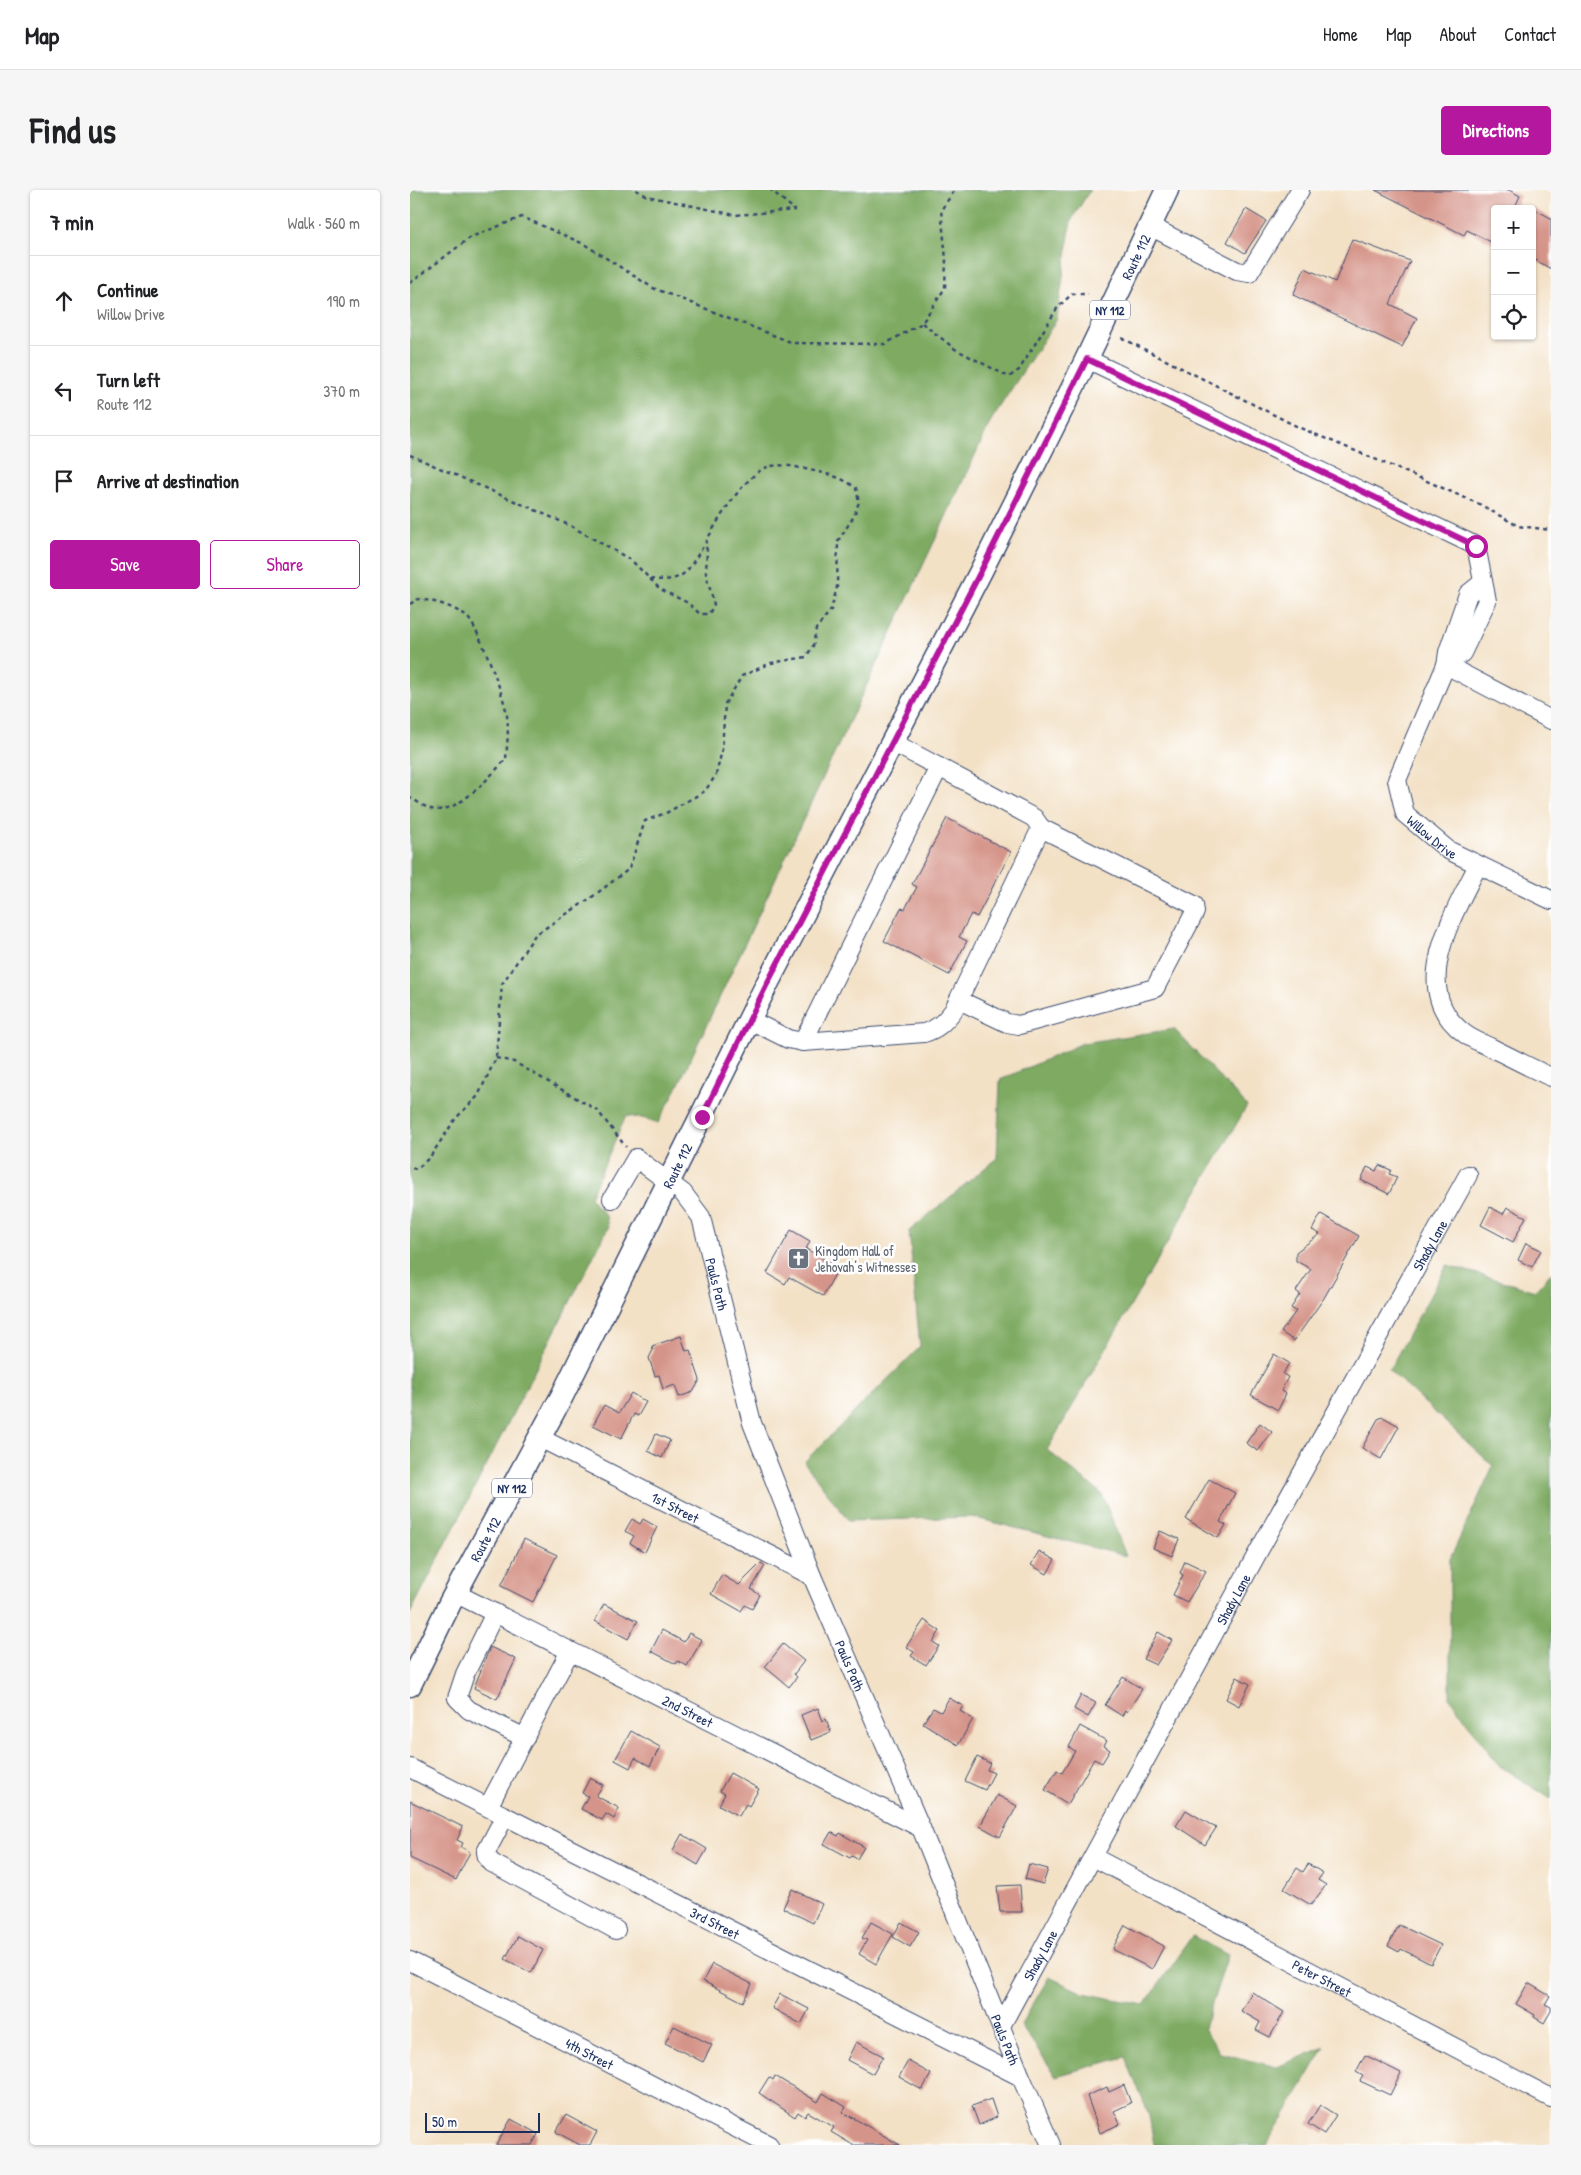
<!DOCTYPE html>
<html lang="en">
<head>
<meta charset="utf-8">
<style>
	body { margin:0; font-family:"Patrick Hand",sans-serif; background:#f6f6f6; color:#202124 }
	.controls { position:absolute; right:15px; top:15px; display:grid; overflow:hidden; border-radius:5px; box-shadow:0 1px 4px #0004 }
	.controls button { width:45px; height:45px; display:grid; place-items:center; padding:0; border:0; border-bottom:1px solid #e0e0e0; background:#fff; color:#202124; font:25px sans-serif }
	.scale { position:absolute; left:15px; bottom:12px; width:115px; box-sizing:border-box; padding-left:5px; border:2px solid #1b2f5e; border-top:0; font-size:14px; line-height:18px; white-space:nowrap; color:#1b2f5e; -webkit-text-stroke:4px #fff; paint-order:stroke }
	.stop { position:absolute; width:15px; height:15px; margin:-11px; border:4px solid #b5179e; border-radius:50%; background:#fff }
	.stop.end { background:#b5179e; border-color:#fff; box-shadow:0 1px 5px #0008 }
	.list { margin:0; padding:0; list-style:none }
	h2 { display:flex; justify-content:space-between; align-items:center; height:65px; margin:0; padding:0 20px; font-size:21px }
	h2 small { font-size:16px; font-weight:400; color:#757577 }
	.list li { display:grid; grid-template-columns:32px 1fr auto; gap:15px; align-items:center; box-sizing:border-box; height:90px; padding:0 20px; border-top:1px solid #e0e0e0 }
	.list b { display:block; font-size:19px; white-space:nowrap }
	.list p { margin:0; font-size:16px; white-space:nowrap; color:#757577 }
	.list em { font-size:16px; font-style:normal; color:#757577 }
	.actions { display:flex; gap:10px; padding:15px 20px }
	.actions a { flex:1; padding:11px 0; border:1px solid #b5179e; border-radius:5px; text-align:center; font-size:18px; color:#b5179e }
	.actions .main { background:#b5179e; color:#fff }
	.icon { flex:none; width:28px; height:28px; fill:none; stroke:currentColor; stroke-width:2; stroke-linecap:round; stroke-linejoin:round }
	.map { position:relative; flex:none; width:1141px; height:1955px; overflow:hidden; border-radius:5px }
	header { display:flex; align-items:center; gap:30px; box-sizing:border-box; height:70px; padding:0 25px; background:#fff; border-bottom:1px solid #e0e0e0 }
	header strong { font-size:24px }
	nav { display:flex; gap:28px; margin-inline-start:auto; font-size:18px }
	.intro { display:flex; align-items:center; justify-content:space-between; box-sizing:border-box; height:120px; padding:0 30px }
	h1 { margin:0; font-size:35px }
	.button { padding:12px 22px; border-radius:5px; background:#b5179e; color:#fff; font-size:18px; font-weight:700 }
	main { display:flex; gap:30px; padding:0 30px }
	aside { flex:1; background:#fff; border-radius:5px; box-shadow:0 1px 4px #0004 }
	.map>svg:first-child { display:block }
</style>
</head>
<body>
<header>
<strong>Map</strong>
<nav><a>Home</a><a>Map</a><a>About</a><a>Contact</a></nav>
</header>
<div class="intro"><h1>Find us</h1><a class="button">Directions</a></div>
<main>
<aside>
<h2>7 min<small>Walk · 560 m</small></h2>
<ul class="list">
<li><svg class="icon" aria-label="ahead" viewBox="0 0 24 24"><path d="M12 20V5M6 11l6-6 6 6"/></svg><div><b>Continue</b><p>Willow Drive</p></div><em>190 m</em></li>
<li><svg class="icon" aria-label="left" viewBox="0 0 24 24"><path d="M17 20v-9H6M10 6l-5 5 5 5"/></svg><div><b>Turn left</b><p>Route 112</p></div><em>370 m</em></li>
<li><svg class="icon" aria-label="arrive" viewBox="0 0 24 24"><path d="M6 21V4h12l-3 4 3 4H6"/></svg><div><b>Arrive at destination</b></div></li>
</ul>
<div class="actions"><a class="main">Save</a><a>Share</a></div>
</aside>
<div class="map">
<svg width="1141" height="1955" viewBox="0 0 1141 1955">
	<rect width="100%" height="100%" fill="#fff"/>
	<filter id="ink" filterUnits="userSpaceOnUse"><feTurbulence type="fractalNoise" baseFrequency=".02" numOctaves="2"/><feDisplacementMap in="SourceGraphic" scale="10" xChannelSelector="R" yChannelSelector="G"/><feConvolveMatrix kernelMatrix="1 2 1 2 8 2 1 2 1" color-interpolation-filters="sRGB"/></filter>
	<filter id="wash" filterUnits="userSpaceOnUse"><feTurbulence type="fractalNoise" baseFrequency=".0096" numOctaves="4" result="noise"/><feDisplacementMap in="SourceGraphic" scale="20" xChannelSelector="R" yChannelSelector="G"/><feGaussianBlur stdDeviation="1.12" result="paint"/><feColorMatrix in="noise" values="0 0 0 0 0 0 0 0 0 0 0 0 0 0 0 0 0 1.4 0 .05"/><feComposite in="paint" operator="in"/></filter>
	<g filter="url(#wash)">
		<rect width="100%" height="100%" fill="#f3e1c6"/>
		<!-- forest -->
		<path fill="#7eaa62" stroke="#4c6c60" d="M 0,0 L 680,0 L 661,31 L 647,129 L 582,229 L 266,900 L 248,933 L 232,928 L 216,926 L 180,1007 L 196,1026 L 198,1038 L 0,1424 Z
			M 764,839 L 837,916 L 637,1260 L 692,1304 L 716,1366 L 562,1327 L 439,1331 L 394,1272 L 510,1157 L 499,1041 L 587,968 L 590,890 L 673,853 Z
			M 1037,1075 L 1125,1101 L 1141,1083 L 1141,1609 L 1088,1575 L 1040,1508 L 1040,1369 L 1083,1276 L 979,1180 Z
			M 783,1746 L 818,1765 L 794,1838 L 810,1863 L 867,1877 L 915,1857 L 857,1955 L 744,1955 L 739,1925 L 715,1867 L 646,1886 L 611,1835 L 639,1787 L 673,1803 L 734,1815 Z"/>
		<g id="blocks">
			<!-- building -->
			<path fill="#d59489" d="M 965,0 L 1099,0 L 1110,6 L 1104,19 L 1085,19 L 1085,54 L 1057,40 L 1054,45 Z
				M 1122,18 L 1141,28 L 1141,79 L 1122,68 Z
				M 836,19 L 856,31 L 835,63 L 817,52 Z
				M 942,49 L 1000,71 L 980,114 L 1007,128 L 992,157 L 883,105 L 895,78 L 925,92 Z
				M 537,628 L 601,662 L 567,727 L 561,724 L 549,747 L 557,751 L 539,785 L 474,751 L 491,718 L 495,719 L 507,697 L 502,694 Z
				M 969,975 L 981,980 L 979,984 L 987,987 L 979,1004 L 951,990 L 957,977 L 966,981 Z
				M 1080,1017 L 1093,1024 L 1097,1017 L 1116,1027 L 1103,1052 L 1071,1035 Z
				M 911,1024 L 949,1046 L 914,1108 L 884,1151 L 871,1142 L 886,1121 L 881,1118 L 890,1104 L 886,1101 L 901,1079 L 886,1071 L 886,1062 L 910,1044 L 902,1040 Z
				M 381,1040 L 400,1051 L 396,1059 L 429,1077 L 413,1106 L 379,1087 L 375,1094 L 357,1083 Z
				M 1116,1053 L 1131,1060 L 1122,1077 L 1108,1070 Z
				M 271,1146 L 276,1161 L 280,1160 L 290,1190 L 283,1202 L 269,1207 L 265,1195 L 253,1199 L 249,1185 L 245,1186 L 239,1168 L 243,1160 L 242,1156 Z
				M 864,1164 L 879,1173 L 873,1184 L 878,1187 L 871,1201 L 876,1204 L 868,1220 L 841,1205 Z
				M 221,1203 L 236,1212 L 228,1226 L 224,1224 L 211,1249 L 183,1235 L 194,1215 L 209,1223 Z
				M 973,1227 L 989,1236 L 971,1269 L 952,1258 L 968,1229 Z
				M 850,1233 L 862,1242 L 848,1261 L 836,1253 Z
				M 246,1244 L 260,1250 L 252,1268 L 238,1261 Z
				M 799,1289 L 825,1303 L 810,1332 L 816,1335 L 808,1348 L 776,1329 Z
				M 222,1329 L 230,1334 L 233,1329 L 247,1337 L 235,1362 L 220,1353 L 224,1346 L 215,1341 Z
				M 750,1341 L 769,1349 L 762,1366 L 743,1358 Z
				M 114,1349 L 147,1365 L 123,1412 L 91,1396 Z
				M 629,1361 L 645,1370 L 637,1384 L 621,1375 Z
				M 775,1371 L 796,1381 L 777,1412 L 763,1405 L 773,1385 L 770,1383 Z
				M 351,1373 L 355,1376 L 341,1399 L 350,1405 L 342,1419 L 335,1415 L 331,1421 L 301,1404 L 312,1385 L 329,1395 Z
				M 194,1414 L 228,1431 L 218,1449 L 185,1431 Z
				M 514,1430 L 530,1441 L 523,1452 L 529,1456 L 516,1475 L 501,1466 L 504,1462 L 496,1457 Z
				M 252,1440 L 274,1452 L 279,1443 L 292,1450 L 277,1476 L 268,1471 L 266,1474 L 241,1461 Z
				M 748,1442 L 762,1450 L 746,1475 L 733,1469 Z
				M 373,1454 L 394,1471 L 384,1484 L 387,1487 L 379,1497 L 355,1477 Z
				M 80,1457 L 106,1469 L 87,1509 L 64,1498 Z
				M 713,1487 L 732,1499 L 717,1522 L 715,1520 L 712,1526 L 695,1515 Z
				M 827,1487 L 840,1494 L 829,1516 L 816,1509 Z
				M 671,1505 L 686,1513 L 678,1527 L 664,1519 Z
				M 539,1508 L 553,1516 L 550,1521 L 563,1529 L 548,1555 L 513,1533 L 523,1518 L 531,1522 Z
				M 408,1518 L 413,1531 L 416,1529 L 421,1542 L 401,1550 L 391,1525 Z
				M 670,1536 L 697,1551 L 694,1556 L 700,1560 L 692,1573 L 684,1569 L 658,1614 L 635,1600 L 647,1580 L 652,1583 L 665,1561 L 659,1557 Z
				M 221,1541 L 250,1557 L 240,1576 L 225,1568 L 220,1578 L 205,1570 Z
				M 567,1567 L 580,1573 L 577,1580 L 584,1583 L 575,1600 L 555,1591 Z
				M 320,1583 L 349,1599 L 339,1616 L 336,1614 L 329,1626 L 309,1615 L 315,1604 L 310,1601 Z
				M 180,1588 L 193,1595 L 186,1606 L 209,1618 L 204,1629 L 196,1624 L 192,1630 L 171,1619 L 178,1606 L 172,1603 Z
				M 587,1605 L 607,1616 L 590,1647 L 570,1636 Z
				M 0,1611 L 53,1637 L 47,1650 L 53,1653 L 51,1657 L 60,1662 L 46,1690 L 0,1668 Z
				M 776,1620 L 806,1638 L 795,1655 L 766,1636 Z
				M 421,1642 L 428,1646 L 430,1643 L 454,1657 L 447,1669 L 442,1666 L 440,1668 L 414,1654 Z
				M 272,1644 L 297,1659 L 288,1675 L 263,1660 Z
				M 619,1674 L 638,1679 L 633,1694 L 615,1689 Z
				M 898,1674 L 913,1683 L 908,1690 L 916,1695 L 901,1715 L 874,1699 L 887,1678 L 893,1682 Z
				M 610,1695 L 612,1722 L 590,1722 L 587,1696 Z
				M 382,1699 L 412,1714 L 403,1733 L 373,1718 Z
				M 461,1732 L 483,1744 L 466,1774 L 449,1764 L 457,1750 L 452,1748 Z
				M 491,1732 L 509,1742 L 500,1757 L 483,1747 Z
				M 715,1735 L 754,1756 L 742,1779 L 704,1760 L 703,1758 Z
				M 989,1735 L 1031,1755 L 1021,1774 L 991,1759 L 989,1762 L 978,1756 Z
				M 108,1746 L 133,1760 L 121,1783 L 95,1769 Z
				M 302,1774 L 342,1794 L 333,1812 L 293,1791 Z
				M 1118,1793 L 1140,1806 L 1135,1814 L 1141,1817 L 1141,1821 L 1134,1833 L 1124,1827 L 1125,1825 L 1106,1814 Z
				M 842,1802 L 874,1822 L 860,1847 L 846,1840 L 850,1832 L 831,1821 Z
				M 370,1804 L 399,1819 L 391,1834 L 362,1818 Z
				M 264,1836 L 302,1855 L 293,1872 L 255,1853 Z
				M 446,1852 L 473,1866 L 463,1884 L 437,1870 Z
				M 955,1865 L 991,1883 L 980,1905 L 950,1891 L 953,1886 L 946,1882 Z
				M 498,1871 L 521,1884 L 512,1900 L 489,1887 Z
				M 365,1886 L 408,1912 L 413,1903 L 436,1917 L 433,1922 L 490,1955 L 443,1955 L 421,1942 L 424,1937 L 398,1922 L 395,1927 L 388,1922 L 385,1927 L 349,1903 L 359,1887 L 363,1890 Z
				M 714,1895 L 721,1913 L 704,1921 L 710,1934 L 690,1943 L 677,1906 L 697,1897 L 699,1902 Z
				M 581,1909 L 587,1927 L 569,1935 L 562,1916 Z
				M 910,1915 L 926,1925 L 914,1944 L 898,1934 Z
				M 156,1925 L 187,1942 L 180,1955 L 170,1955 L 146,1942 Z
				M 101,1929 L 128,1944 L 122,1955 L 86,1955 Z"/>
		</g>
	</g>
	<g filter="url(#ink)">
		<use href="#blocks" fill-opacity="0" stroke="#3b4a6e" stroke-width="1"/>
		<g fill="none" stroke-linecap="round" stroke-linejoin="round">
			<defs>
				<g id="minor">
					<path d="M 740,36 L 827,81 L 839,83 L 890,0"/>
					<path d="M 677,169 L 1066,356 L 1077,411 L 1052,463 L 1036,475"/>
					<path id="s1" d="M 1073,392 L 1058,404 L 1038,462 L 1036,475 L 987,590 L 995,624 L 1038,660 L 1141,710"/>
					<path d="M 1036,475 L 1141,530"/>
					<path d="M 1068,675 C 1043,726 996,801 1055,844 C 1063,850 1074,854 1082,858 C 1102,868 1121,878 1141,887"/>
					<path d="M 549,810 L 597,833 L 609,835 L 745,798 L 785,722 L 784,715 L 631,638"/>
					<path d="M 340,830 L 378,849 L 393,852 L 514,843 C 528,839 534,832 543,821 L 631,638 L 624,628 L 482,552"/>
					<path d="M 393,852 L 529,577"/>
					<path id="s2" d="M 202,1009 L 226,968 L 273,1003 L 291,1027 L 342,1233 L 402,1386 L 511,1638 L 611,1887 L 641,1955"/>
					<path id="s3" d="M 130,1248 L 402,1386"/>
					<path id="s4" d="M 45,1403 L 511,1638"/>
					<path d="M 85,1423 L 55,1484 L 47,1508 L 59,1520 L 115,1548"/>
					<path id="s5" d="M 0,1578 L 611,1887"/>
					<path d="M 78,1617 L 160,1461"/>
					<path d="M 95,1626 L 76,1662 L 77,1667 L 82,1673 L 206,1740"/>
					<path id="s6" d="M 683,1667 L 1141,1908"/>
					<path id="s7" d="M 0,1771 L 359,1955"/>
					<path id="s8" d="M 591,1836 L 847,1364 L 1058,985"/>
				</g>
				<g id="major">
					<path id="s9" d="M 0,1495 L 40,1413 L 152,1206 L 357,794 L 571,381 L 668,187 L 757,0"/>
				</g>
			</defs>
			<!-- minor casing -->
			<use href="#minor" stroke="#3b4a6e" stroke-width="20"/>
			<!-- major casing -->
			<use href="#major" stroke="#3b4a6e" stroke-width="25"/>
			<!-- path -->
			<path stroke="#3b4a6e" stroke-width="2.5" stroke-dasharray="4 4" stroke-linecap="butt" d="M 226,0 L 237,6 L 325,25 L 385,20 L 361,0
				M 0,93 L 61,47 L 112,27 L 174,54 L 243,98 L 383,153 L 475,154 L 512,133 L 535,98 L 536,69 L 531,20 L 545,0
				M 512,133 L 545,159 L 599,187 L 609,180 L 648,117 L 662,104 L 678,104
				M 712,148 L 888,237 L 1010,288 L 1071,315 L 1108,336 L 1141,340
				M 0,265 L 159,335 L 221,370 L 250,399 L 278,413 L 290,424 L 299,424 L 304,414 L 296,384 L 297,360 L 295,354 C 305,334 337,280 361,276 C 373,274 388,277 399,280 C 416,283 432,287 446,298 L 449,312 L 444,326 L 428,351 L 427,397 L 421,420 L 406,439 L 403,456 L 396,467 L 361,473 L 332,486 L 315,514 L 312,560 L 306,585 L 295,601 L 258,622 L 235,631 L 219,679 L 182,707 L 125,745 L 92,794 L 86,868 L 68,906 L 46,928 L 20,967 L 7,979 L 0,978
				M 240,389 C 277,393 276,381 295,354
				M 0,414 L 8,409 C 25,411 43,416 57,427 C 68,436 96,511 97,526 C 99,540 97,555 96,569 C 80,586 47,626 21,619 C 14,617 7,611 0,608
				M 86,868 L 104,872 L 187,920 L 216,957"/>
			<!-- minor -->
			<use href="#minor" stroke="#fff" stroke-width="18"/>
			<!-- major -->
			<use href="#major" stroke="#fff" stroke-width="22"/>
		</g>
	</g>
	<g fill="none" stroke-linecap="round" stroke-linejoin="round" filter="url(#ink)">
		<!-- route -->
		<path stroke="#b5179e" stroke-width="6" d="M 292,927 L 357,794 L 571,381 L 677,169 L 1066,356"/>
	</g>
	<!-- icons -->
	<defs>
		<symbol id="church-square" viewBox="-11 -11 22 22"><rect x="-9" y="-9" width="18" height="18" rx="4" fill="#6b7280" stroke="#fff"/><path d="M-1.2-6h2.4v3.5h3.3v2.4h-3.3V6h-2.4V-.1h-3.3v-2.4h3.3Z" fill="#fff"/></symbol>
	</defs>
	<g fill-rule="evenodd">
		<use href="#church-square" x="376" y="1056" width="25" height="25"/>
	</g>
	<g text-anchor="middle" dominant-baseline="central" stroke-width="5" stroke-linejoin="round" paint-order="stroke">
		<!-- shield labels -->
		<g fill="#fff" stroke="#5f6d8e" stroke-width="1">
			<rect x="680" y="110.5" width="40" height="19" rx="4"/>
			<rect x="82" y="1288.5" width="40" height="19" rx="4"/>
		</g>
		<g font-size="12" font-weight="bold" fill="#1b2f5e">
			<text x="700" y="120">NY 112</text>
			<text x="102" y="1298">NY 112</text>
		</g>
		<!-- street labels -->
		<g font-size="14" fill="#1b2f5e" stroke="#fff">
			<text stroke="none"><textPath href="#s9" startOffset="1602">Route 112</textPath></text>
			<text stroke="none"><textPath href="#s1" startOffset="289">Willow Drive</textPath></text>
			<text stroke="none"><textPath href="#s9" startOffset="584">Route 112</textPath></text>
			<text stroke="none"><textPath href="#s8" startOffset="891">Shady Lane</textPath></text>
			<text stroke="none"><textPath href="#s2" startOffset="205">Pauls Path</textPath></text>
			<text stroke="none"><textPath href="#s3" startOffset="152">1st Street</textPath></text>
			<text stroke="none"><textPath href="#s9" startOffset="164">Route 112</textPath></text>
			<text stroke="none"><textPath href="#s8" startOffset="486">Shady Lane</textPath></text>
			<text stroke="none"><textPath href="#s2" startOffset="610">Pauls Path</textPath></text>
			<text stroke="none"><textPath href="#s4" startOffset="261">2nd Street</textPath></text>
			<text stroke="none"><textPath href="#s5" startOffset="342">3rd Street</textPath></text>
			<text stroke="none"><textPath href="#s8" startOffset="81">Shady Lane</textPath></text>
			<text stroke="none"><textPath href="#s6" startOffset="259">Peter Street</textPath></text>
			<text stroke="none"><textPath href="#s2" startOffset="1015">Pauls Path</textPath></text>
			<text stroke="none"><textPath href="#s7" startOffset="202">4th Street</textPath></text>
		</g>
		<!-- worship labels -->
		<g font-size="14" fill="#5b616d" stroke="#fff" text-anchor="start">
			<text x="405" y="1060">Kingdom Hall of<tspan x="405" dy="16">Jehovah’s Witnesses</tspan></text>
		</g>
	</g>
</svg>
<div class="controls">
<button>+</button>
<button>−</button>
<button><svg class="icon" aria-label="locate" viewBox="0 0 24 24"><circle cx="12" cy="12" r="6"/><path d="M12 2v4M12 18v4M2 12h4M18 12h4"/></svg></button>
</div>
<div class="scale">50 m</div>
<div class="stop" style="left:1066px;top:356px"></div>
<div class="stop end" style="left:292px;top:927px"></div>
</div>
</main>
</body>
</html>
